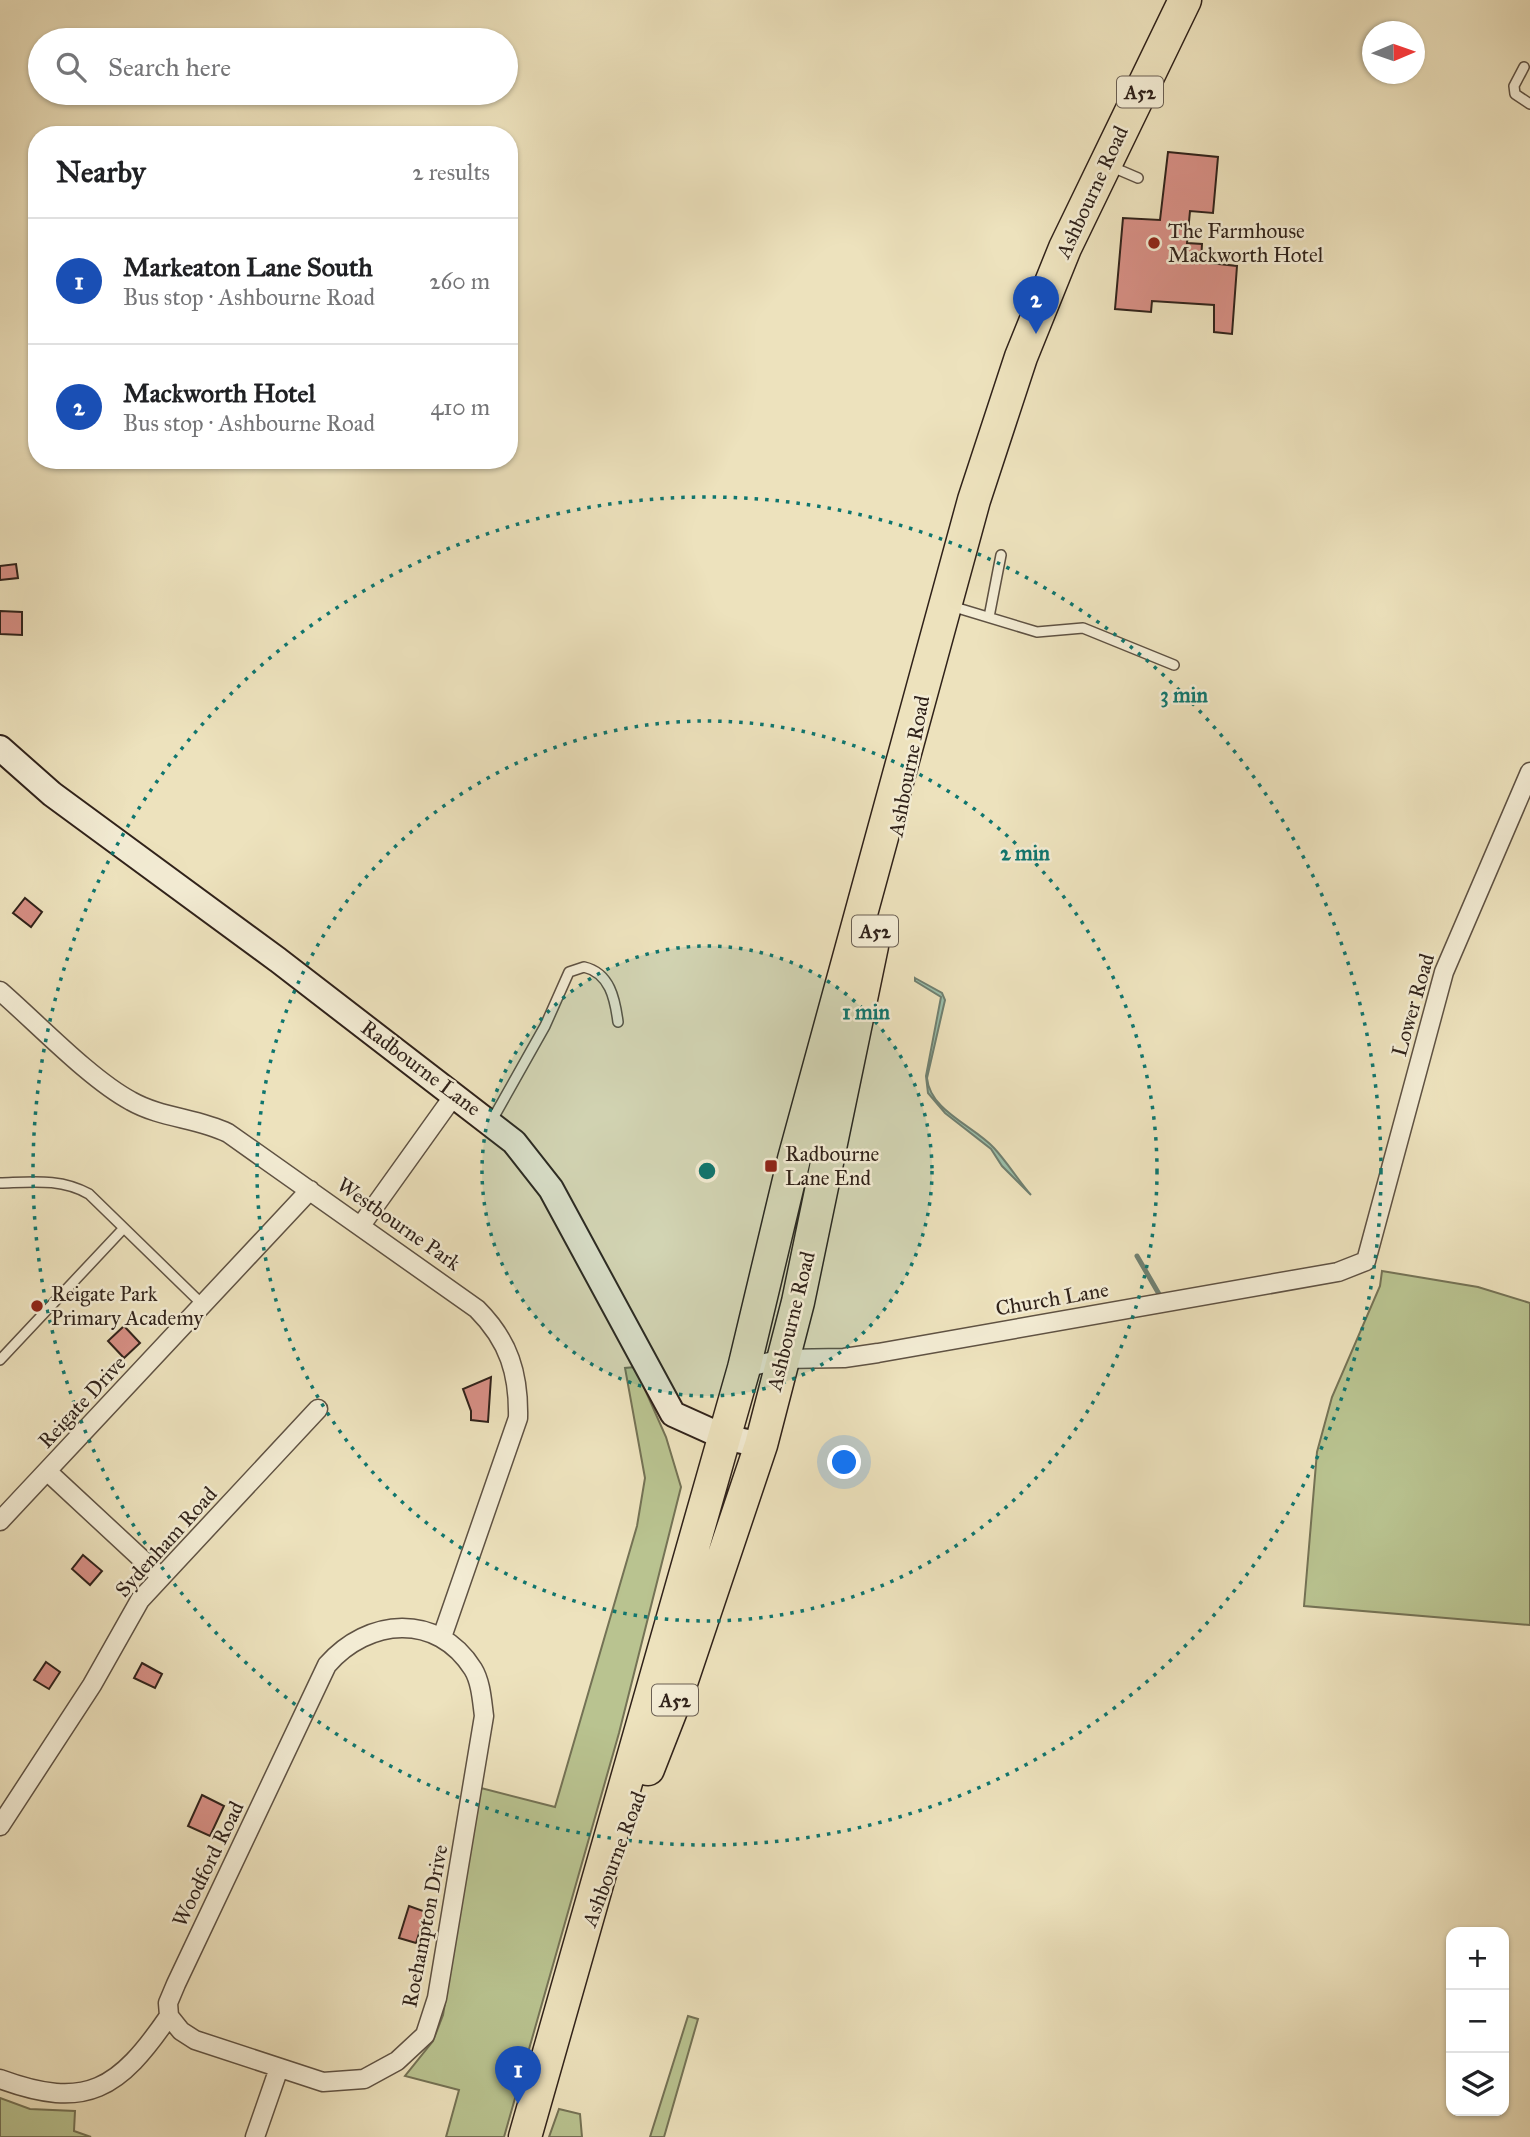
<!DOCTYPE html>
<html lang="en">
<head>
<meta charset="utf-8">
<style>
	body { margin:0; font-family:"IM FELL Great Primer",serif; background:#f6f6f6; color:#202124 }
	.controls { position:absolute; right:21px; bottom:21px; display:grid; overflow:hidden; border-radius:14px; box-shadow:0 2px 5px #0004 }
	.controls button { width:63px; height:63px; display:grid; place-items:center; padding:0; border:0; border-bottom:2px solid #e0e0e0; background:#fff; color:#202124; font:35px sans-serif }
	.compass { position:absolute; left:1362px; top:21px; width:63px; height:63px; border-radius:50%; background:#fff; box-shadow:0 2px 5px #0004; rotate:88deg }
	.you { position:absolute; left:845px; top:1463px; width:24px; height:24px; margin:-18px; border:5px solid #fff; border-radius:50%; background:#1a73e8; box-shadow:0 0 0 10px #1a73e833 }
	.badge { display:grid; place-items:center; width:46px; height:46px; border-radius:50%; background:#8f2418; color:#fff; font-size:23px; font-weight:700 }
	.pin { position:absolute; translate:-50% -58px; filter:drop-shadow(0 2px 4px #0008) }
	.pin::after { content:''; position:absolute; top:37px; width:24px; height:21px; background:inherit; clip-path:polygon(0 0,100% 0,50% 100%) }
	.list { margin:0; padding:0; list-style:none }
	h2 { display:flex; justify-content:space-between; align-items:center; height:91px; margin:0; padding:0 28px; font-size:30px }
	h2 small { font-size:23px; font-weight:400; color:#757577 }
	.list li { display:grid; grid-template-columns:46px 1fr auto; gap:21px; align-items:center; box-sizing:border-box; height:126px; padding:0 28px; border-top:2px solid #e0e0e0 }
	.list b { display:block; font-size:26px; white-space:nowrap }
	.list p { margin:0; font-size:23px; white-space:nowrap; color:#757577 }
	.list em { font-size:23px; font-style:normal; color:#757577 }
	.icon { flex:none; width:38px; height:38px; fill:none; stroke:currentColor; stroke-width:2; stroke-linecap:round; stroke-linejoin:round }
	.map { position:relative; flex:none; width:1530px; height:2137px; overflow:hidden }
	.search { position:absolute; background:#fff; box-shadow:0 2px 5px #0004; left:28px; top:28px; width:490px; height:77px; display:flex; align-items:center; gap:18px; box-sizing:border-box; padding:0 24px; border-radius:38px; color:#757577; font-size:26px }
	.panel { position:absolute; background:#fff; box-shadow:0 2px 5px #0004; left:28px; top:126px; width:490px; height:343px; border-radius:28px }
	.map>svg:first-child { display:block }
</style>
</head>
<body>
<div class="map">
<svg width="1530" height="2137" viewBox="0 0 1530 2137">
	<rect width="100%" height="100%" fill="#ede2bd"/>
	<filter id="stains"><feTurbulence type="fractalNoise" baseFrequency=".00286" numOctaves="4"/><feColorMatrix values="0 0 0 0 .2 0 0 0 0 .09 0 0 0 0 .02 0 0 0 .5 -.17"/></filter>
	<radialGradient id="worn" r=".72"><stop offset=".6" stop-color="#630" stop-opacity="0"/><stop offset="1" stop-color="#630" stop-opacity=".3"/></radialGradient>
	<!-- green -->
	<path fill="#b9c390" stroke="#747255" stroke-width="2" d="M 1382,1271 L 1478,1287 L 1530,1303 L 1530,1625 L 1304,1606 L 1317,1452 L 1332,1397 L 1380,1286 Z
		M 635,1367 L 666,1437 L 681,1487 L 619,1733 L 504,2137 L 446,2137 L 459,2090 L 405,2076 L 433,2041 L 443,2015 L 481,1788 L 555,1807 L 637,1526 L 645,1478 L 625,1368 Z
		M 688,2016 L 698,2019 L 664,2137 L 650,2137 Z
		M 0,2098 L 30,2109 L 75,2111 L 74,2131 L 91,2137 L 0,2137 Z
		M 559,2109 L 580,2114 L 582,2137 L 549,2137 Z"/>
	<!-- water -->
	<path fill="#9abfab" stroke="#708071" stroke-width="2" d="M 915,978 L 942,993 L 945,1000 L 927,1078 C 930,1111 974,1126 994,1148 C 1007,1162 1018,1180 1031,1195 L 1002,1166 L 991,1149 L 945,1113 L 928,1093 L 926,1076 L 941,997 L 915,981 Z"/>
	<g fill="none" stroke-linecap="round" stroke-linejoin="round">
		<!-- stream -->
		<path stroke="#708071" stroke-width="5" d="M 1137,1256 L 1159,1294"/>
	</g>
	<!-- building -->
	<path fill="#d78f85" stroke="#30221a" stroke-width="2" d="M 1168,152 L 1218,157 L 1213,213 L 1190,211 L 1187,243 L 1202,244 L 1201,262 L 1237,266 L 1232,334 L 1214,332 L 1214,305 L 1152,301 L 1151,312 L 1115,309 L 1123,218 L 1160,220 Z
		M 16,564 L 18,578 L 0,580 L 0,566 Z
		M 0,611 L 22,612 L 22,635 L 0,634 Z
		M 25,898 L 42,912 L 31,927 L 13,913 Z
		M 124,1326 L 140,1343 L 124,1358 L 108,1341 Z
		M 491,1377 L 488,1422 L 471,1420 L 471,1411 L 463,1389 Z
		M 83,1555 L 102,1571 L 90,1585 L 72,1569 Z
		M 46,1662 L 60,1672 L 49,1689 L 34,1680 Z
		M 142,1663 L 162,1674 L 155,1688 L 134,1678 Z
		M 202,1795 L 224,1806 L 210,1836 L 188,1826 Z
		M 409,1906 L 426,1912 L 416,1943 L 399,1938 Z"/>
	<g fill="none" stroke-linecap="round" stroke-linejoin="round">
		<defs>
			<path id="lane" d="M 1524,67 L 1514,86 L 1515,94 L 1530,104
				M 1110,166 L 1138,178
				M 951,606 L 1037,632 L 1083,628 L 1174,665
				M 989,617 L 1001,555
				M 491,1122 L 545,1026 L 569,972 L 584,967 C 610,973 615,999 618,1022
				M 0,1183 C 32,1182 61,1178 89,1194 L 203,1305
				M 0,1360 L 123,1229"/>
			<path id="street" d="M 0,991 C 37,1023 90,1079 131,1101 C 161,1118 197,1118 228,1133 L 477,1309 C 509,1341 519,1374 518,1418 L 442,1637
				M 362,1224 L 455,1094
				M 744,1368 L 783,1359 L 844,1358 L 878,1353 L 1338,1272 L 1366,1261 L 1444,972 L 1530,772
				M 48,1472 L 160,1576
				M 0,1521 L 310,1190
				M 0,1826 L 92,1685 L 140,1600 L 318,1409
				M 0,2079 C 87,2111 119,2089 169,2016 L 168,2003 L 176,1984 L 327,1665 C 368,1618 437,1612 473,1669 C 481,1682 482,1701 484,1716 L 437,1998 L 425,2035 L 397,2061 L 364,2079 L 323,2082 L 195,2040 L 181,2031 L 169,2016
				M 255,2137 L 279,2068"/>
			<path id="secondary" d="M 0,748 L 52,794 L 278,960 L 514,1142 L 551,1189 L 673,1414 L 724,1437 L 761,1445"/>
			<path id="highway" d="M 648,1769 L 677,1695 L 761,1445 L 798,1302 L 872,946
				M 525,2137 L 744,1368 L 794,1159 L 974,500 L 1021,357 L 1065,248 L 1185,0"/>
		</defs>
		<!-- lane casing -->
		<use href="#lane" stroke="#5f5243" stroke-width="12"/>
		<!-- street casing -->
		<use href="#street" stroke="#5f5243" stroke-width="21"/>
		<!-- secondary casing -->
		<use href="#secondary" stroke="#30221a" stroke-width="28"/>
		<!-- highway casing -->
		<use href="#highway" stroke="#30221a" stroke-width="35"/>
		<!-- lane -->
		<use href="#lane" stroke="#f3ecd4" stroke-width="9"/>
		<!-- street -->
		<use href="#street" stroke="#f3ecd4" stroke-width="18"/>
		<!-- secondary -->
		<use href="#secondary" stroke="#f3ecd4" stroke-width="24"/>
		<!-- highway -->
		<use href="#highway" stroke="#ede2bd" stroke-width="32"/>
	</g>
	<!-- distance rings -->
	<circle cx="707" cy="1171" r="225" fill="#0f766e" fill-opacity=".12"/>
	<g fill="none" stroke="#0f766e" stroke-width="3.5" stroke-dasharray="3.5 7">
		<circle cx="707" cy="1171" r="225"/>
		<circle cx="707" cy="1171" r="450"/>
		<circle cx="707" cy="1171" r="674"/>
	</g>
	<!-- markers -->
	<g fill="#8f2418" stroke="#f3ecd4" stroke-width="2.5">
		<circle cx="1154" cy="243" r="7"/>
		<rect x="764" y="1159" width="14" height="14" rx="3.5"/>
		<circle cx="37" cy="1306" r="7"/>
	</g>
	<g text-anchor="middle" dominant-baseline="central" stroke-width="5" stroke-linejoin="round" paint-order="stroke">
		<!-- shield labels -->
		<g fill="#f3ecd4" stroke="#6a5f52" stroke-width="2">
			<rect x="1117" y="76.5" width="46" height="31" rx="5"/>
			<rect x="852" y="915.5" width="46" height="31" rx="5"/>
			<rect x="652" y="1684.5" width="46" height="31" rx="5"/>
		</g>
		<g font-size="19" font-weight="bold" fill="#30221a">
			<text x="1140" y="92">A52</text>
			<text x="875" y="931">A52</text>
			<text x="675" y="1700">A52</text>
		</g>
		<!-- street labels -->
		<g font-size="21" fill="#30221a" stroke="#f3ecd4">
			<text transform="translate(1092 192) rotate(-65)">Ashbourne Road</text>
			<text transform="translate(909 766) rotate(-79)">Ashbourne Road</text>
			<text transform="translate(1413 1005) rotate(-74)">Lower Road</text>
			<text transform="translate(421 1068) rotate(37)">Radbourne Lane</text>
			<text transform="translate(399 1224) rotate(35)">Westbourne Park</text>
			<text transform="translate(1052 1299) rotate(-10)">Church Lane</text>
			<text transform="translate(791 1321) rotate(-76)">Ashbourne Road</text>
			<text transform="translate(82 1402) rotate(-47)">Reigate Drive</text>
			<text transform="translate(166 1542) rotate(-48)">Sydenham Road</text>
			<text transform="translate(614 1859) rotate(-69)">Ashbourne Road</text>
			<text transform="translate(208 1864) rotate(-64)">Woodford Road</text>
			<text transform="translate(425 1926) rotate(-79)">Roehampton Drive</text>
		</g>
		<!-- poi labels -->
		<g font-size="21" fill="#30221a" stroke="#f3ecd4" text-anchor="start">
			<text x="1168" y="231">The Farmhouse<tspan x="1168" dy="24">Mackworth Hotel</tspan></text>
			<text x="785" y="1154">Radbourne<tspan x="785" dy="24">Lane End</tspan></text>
			<text x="51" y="1294">Reigate Park<tspan x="51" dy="24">Primary Academy</tspan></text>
		</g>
	</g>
	<circle cx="707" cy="1171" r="10" fill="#0f766e" stroke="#f3ecd4" stroke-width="3.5"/>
	<g font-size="21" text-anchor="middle" font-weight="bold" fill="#0f766e" stroke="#f3ecd4" stroke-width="5" stroke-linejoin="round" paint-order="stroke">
		<text x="1184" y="702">3 min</text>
		<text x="1025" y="860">2 min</text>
		<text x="866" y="1019">1 min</text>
	</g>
	<rect width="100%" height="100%" filter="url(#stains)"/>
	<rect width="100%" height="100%" fill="url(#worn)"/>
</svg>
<div class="controls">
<button>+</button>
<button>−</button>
<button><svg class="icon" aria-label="layers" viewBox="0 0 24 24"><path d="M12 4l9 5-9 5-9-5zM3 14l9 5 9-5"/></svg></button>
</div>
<svg class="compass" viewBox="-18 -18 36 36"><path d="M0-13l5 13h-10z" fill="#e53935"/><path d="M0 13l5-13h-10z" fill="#757577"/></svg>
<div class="you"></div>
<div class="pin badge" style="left:518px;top:2104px;background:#1a4fb4">1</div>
<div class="pin badge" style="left:1036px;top:334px;background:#1a4fb4">2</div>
<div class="search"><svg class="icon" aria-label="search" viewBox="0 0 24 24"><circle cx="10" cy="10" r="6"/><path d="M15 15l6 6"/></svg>Search here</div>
<section class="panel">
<h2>Nearby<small>2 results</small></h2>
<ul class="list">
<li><span class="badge" style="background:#1a4fb4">1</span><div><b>Markeaton Lane South</b><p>Bus stop · Ashbourne Road</p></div><em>260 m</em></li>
<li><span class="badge" style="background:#1a4fb4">2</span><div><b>Mackworth Hotel</b><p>Bus stop · Ashbourne Road</p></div><em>410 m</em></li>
</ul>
</section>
</div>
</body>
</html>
